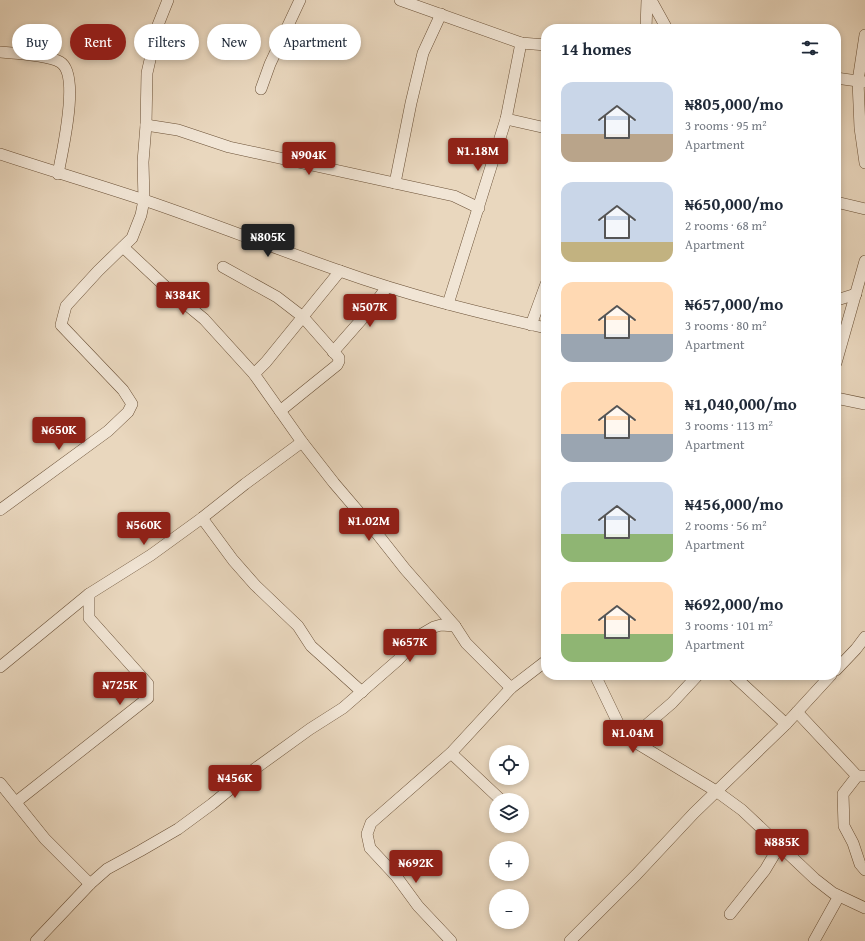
<!DOCTYPE html>
<html lang="en">
<head>
<meta charset="utf-8">
<style>
  :root { --surface:#fff; --page:#f6f6f7; --text:#1f2937; --muted:#747a83; --accent:#8f2418 }
  body { margin:0; font-family:"Gentium Book Plus",serif; background:var(--page); color:var(--text); height:100vh; display:flex; flex-direction:column; font-size:15px; white-space:nowrap }
  * { box-sizing:border-box; margin:0 }
  p { font-size:13px; color:var(--muted) }
  .icon { flex:none; width:22px; height:22px; fill:none; stroke:currentColor; stroke-width:2; stroke-linecap:round; stroke-linejoin:round }
  .map { position:relative; flex:1; overflow:hidden }
  .side { position:absolute; left:541px; top:24px; width:300px; height:656px; display:flex; flex-direction:column; background:var(--surface); border-radius:16px; box-shadow:0 2px 6px #0003 }
  .side>* { flex:none }
  .top-card { position:absolute; left:12px; top:24px; width:380px; height:36px; display:flex; gap:8px }
  .buttons { position:absolute; left:489px; top:745px; display:grid; gap:8px }
  .buttons a { display:grid; place-items:center; width:40px; height:40px; border-radius:50%; background:var(--surface); box-shadow:0 2px 6px #0003; font-size:20px }
  .price { position:absolute; translate:-50% -34px; padding:0 9px; border-radius:4px; background:var(--accent); color:#fff; font-size:13px; line-height:26px; filter:drop-shadow(0 1px 2px #0008) }
  .price::after { content:''; position:absolute; left:50%; top:24px; width:12px; height:9px; margin-left:-6px; background:inherit; clip-path:polygon(0 0,100% 0,50% 100%) }
  .price.current { background:#222; color:#fff }
  ul { padding:0; list-style:none }
  li { display:flex; align-items:center; gap:12px; height:100px; padding:0 20px }
  li span { display:grid; place-items:center; flex:none; width:112px; height:80px; border-radius:12px; color:#555 }
  li>.icon { margin-inline-start:auto }
  span .icon { width:48px; height:48px; fill:#fffc; stroke-width:1 }
  li b { font-size:17px }
  h2 { display:flex; justify-content:space-between; align-items:center; height:48px; padding:0 20px; font-size:17px }
  .chip { padding:0 14px; border-radius:18px; background:var(--surface); box-shadow:0 2px 6px #0003; font-size:14px; line-height:36px }
  .chip.current { background:var(--accent); color:#fff }
  .map>svg:first-child { display:block }
  .lines { fill:none; stroke-linecap:round; stroke-linejoin:round }
  .minor-casing { stroke:#6a5036; stroke-width:12 }
  .minor { stroke:#f1e5d5; stroke-width:11 }
</style>
</head>
<body>
<div class="map">
<svg width="865" height="941" viewBox="0 0 865 941">
  <rect width="100%" height="100%" fill="#e9d7be"/>
  <filter id="stains"><feTurbulence type="fractalNoise" baseFrequency=".005" numOctaves="4"/><feColorMatrix values="0 0 0 0 .2 0 0 0 0 .09 0 0 0 0 .02 0 0 0 .5 -.17"/></filter>
  <radialGradient id="worn" r=".72"><stop offset=".6" stop-color="#630" stop-opacity="0"/><stop offset="1" stop-color="#630" stop-opacity=".3"/></radialGradient>
  <g class="lines">
    <g class="minor-casing">
      <g id="minor">
        <path d="M400,0L521,43L546,45"/>
        <path d="M651,0L667,29"/>
        <path d="M646,29L647,0"/>
        <path d="M865,35L858,81L860,128L865,163"/>
        <path d="M0,52C14,53 50,56 60,62C81,74 62,152 58,174"/>
        <path d="M836,78L865,82"/>
        <path d="M261,89L270,64L300,0"/>
        <path d="M506,119L546,128"/>
        <path d="M146,125L178,130L229,147L454,196L479,208"/>
        <path d="M0,154C48,170 96,184 144,200C209,222 274,248 340,271C407,295 476,312 546,328"/>
        <path d="M395,183L411,103L423,53L441,14"/>
        <path d="M836,202L865,209"/>
        <path d="M123,247L170,291L204,319L254,374L302,442L334,483L375,531L405,569L455,626L466,643L511,688"/>
        <path d="M223,267L277,297L303,317L339,358V361L337,365L280,411"/>
        <path d="M837,300L856,294"/>
        <path d="M448,304L506,119L521,43"/>
        <path d="M531,325L546,284"/>
        <path d="M333,352L369,311L387,287"/>
        <path d="M836,363L865,261"/>
        <path d="M254,374L266,362L340,271"/>
        <path d="M836,398L865,404"/>
        <path d="M0,510L108,431L128,412L132,404L123,390L61,325L66,306L98,271L132,238L141,215L144,200L143,162L146,125L147,73L158,25L168,0"/>
        <path d="M202,518L233,560L255,585L298,626L311,646L362,692"/>
        <path d="M0,667L89,594L151,555L202,518L245,484L302,442"/>
        <path d="M836,670L856,649L865,637"/>
        <path d="M595,675L619,725L630,739L716,791L742,810L815,879L833,893L865,908"/>
        <path d="M733,675L786,724"/>
        <path d="M797,712L857,776"/>
        <path d="M630,739L672,703L698,675"/>
        <path d="M451,753L501,800"/>
        <path d="M865,776H857L843,794L844,826L853,843L860,864L865,870"/>
        <path d="M0,783L45,839L90,884"/>
        <path d="M16,802L148,698V684L89,618V594"/>
        <path d="M730,914L765,870L780,845"/>
        <path d="M36,941L90,884L107,869L140,851L178,829L212,804L256,768L310,729L343,708L398,660L422,634L434,627L441,625L455,626"/>
        <path d="M451,941L418,906L396,876L370,848L367,834L371,823L451,753L511,688L546,661"/>
        <path d="M570,941L636,875L694,813L786,724L831,675"/>
        <path d="M814,941L839,896"/>
      </g>
    </g>
    <use href="#minor" class="minor"/>
  </g>
  <rect width="100%" height="100%" filter="url(#stains)"/>
  <rect width="100%" height="100%" fill="url(#worn)"/>
</svg>
<div class="buttons">
<a><svg class="icon" aria-label="locate" viewBox="0 0 24 24"><circle cx="12" cy="12" r="6"/><path d="M12 2v4M12 18v4M2 12h4M18 12h4"/></svg></a>
<a><svg class="icon" aria-label="layers" viewBox="0 0 24 24"><path d="M12 4l9 5-9 5-9-5zM3 14l9 5 9-5"/></svg></a>
<a>+</a>
<a>−</a>
</div>
<b class="price" style="left:478px;top:172px">₦1.18M</b>
<b class="price" style="left:309px;top:176px">₦904K</b>
<b class="price current" style="left:268px;top:258px">₦805K</b>
<b class="price" style="left:183px;top:316px">₦384K</b>
<b class="price" style="left:370px;top:328px">₦507K</b>
<b class="price" style="left:59px;top:451px">₦650K</b>
<b class="price" style="left:369px;top:542px">₦1.02M</b>
<b class="price" style="left:144px;top:546px">₦560K</b>
<b class="price" style="left:410px;top:663px">₦657K</b>
<b class="price" style="left:120px;top:706px">₦725K</b>
<b class="price" style="left:633px;top:754px">₦1.04M</b>
<b class="price" style="left:235px;top:799px">₦456K</b>
<b class="price" style="left:782px;top:863px">₦885K</b>
<b class="price" style="left:416px;top:884px">₦692K</b>
<div class="top-card">
<a class="chip">Buy</a>
<a class="chip current">Rent</a>
<a class="chip">Filters</a>
<a class="chip">New</a>
<a class="chip">Apartment</a>
</div>
<section class="side">
<h2>14 homes<svg class="icon" aria-label="filters" viewBox="0 0 24 24"><path d="M4 7h16M4 17h16"/><circle cx="9" cy="7" r="2"/><circle cx="15" cy="17" r="2"/></svg></h2>
<ul>
<li><span style="background:linear-gradient(#c9d6e8 65%,#b9a48a 0)"><svg class="icon" aria-label="home" viewBox="0 0 24 24"><path d="M3 11l9-7 9 7M6 9v11h12V9"/></svg></span><div><b>₦805,000/mo</b><p>3 rooms · 95 m²</p><p>Apartment</p></div></li>
<li><span style="background:linear-gradient(#c9d6e8 75%,#c2b280 0)"><svg class="icon" aria-label="home" viewBox="0 0 24 24"><path d="M3 11l9-7 9 7M6 9v11h12V9"/></svg></span><div><b>₦650,000/mo</b><p>2 rooms · 68 m²</p><p>Apartment</p></div></li>
<li><span style="background:linear-gradient(#ffd9b3 65%,#9aa5b1 0)"><svg class="icon" aria-label="home" viewBox="0 0 24 24"><path d="M3 11l9-7 9 7M6 9v11h12V9"/></svg></span><div><b>₦657,000/mo</b><p>3 rooms · 80 m²</p><p>Apartment</p></div></li>
<li><span style="background:linear-gradient(#ffd9b3 65%,#9aa5b1 0)"><svg class="icon" aria-label="home" viewBox="0 0 24 24"><path d="M3 11l9-7 9 7M6 9v11h12V9"/></svg></span><div><b>₦1,040,000/mo</b><p>3 rooms · 113 m²</p><p>Apartment</p></div></li>
<li><span style="background:linear-gradient(#c9d6e8 65%,#8fb573 0)"><svg class="icon" aria-label="home" viewBox="0 0 24 24"><path d="M3 11l9-7 9 7M6 9v11h12V9"/></svg></span><div><b>₦456,000/mo</b><p>2 rooms · 56 m²</p><p>Apartment</p></div></li>
<li><span style="background:linear-gradient(#ffd9b3 65%,#8fb573 0)"><svg class="icon" aria-label="home" viewBox="0 0 24 24"><path d="M3 11l9-7 9 7M6 9v11h12V9"/></svg></span><div><b>₦692,000/mo</b><p>3 rooms · 101 m²</p><p>Apartment</p></div></li>
</ul>
</section>
</div>
</body>
</html>
